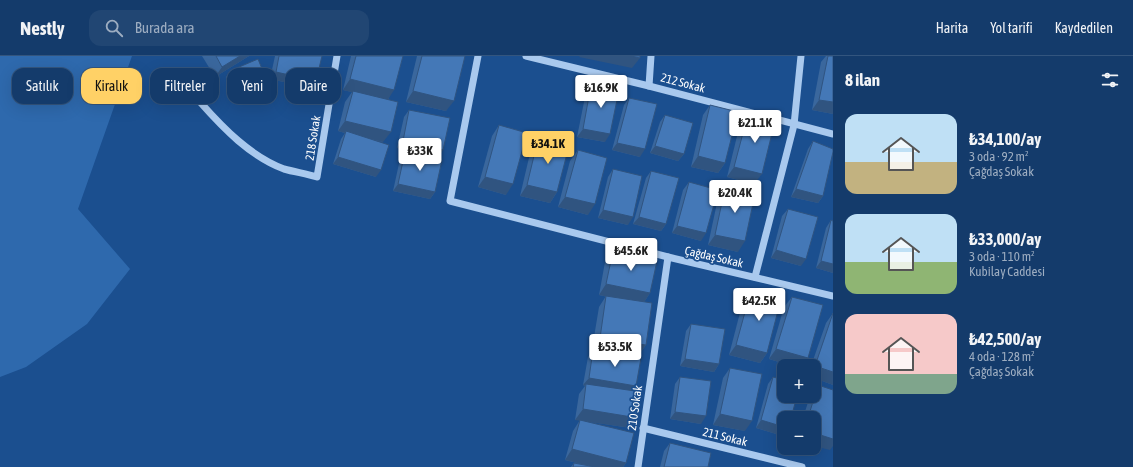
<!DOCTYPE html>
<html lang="tr">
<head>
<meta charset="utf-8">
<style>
  :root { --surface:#143b6b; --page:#214673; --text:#f1f3f6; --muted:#9dadc1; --line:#33557e; --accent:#ffd166 }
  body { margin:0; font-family:"Asap Condensed",sans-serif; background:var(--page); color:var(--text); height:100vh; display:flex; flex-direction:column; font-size:15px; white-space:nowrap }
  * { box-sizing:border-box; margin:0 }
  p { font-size:13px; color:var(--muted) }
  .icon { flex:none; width:22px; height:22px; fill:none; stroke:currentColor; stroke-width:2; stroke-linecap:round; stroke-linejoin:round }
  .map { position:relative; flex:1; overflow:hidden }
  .panel { display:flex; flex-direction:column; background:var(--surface); width:300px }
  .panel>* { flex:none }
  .top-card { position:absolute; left:12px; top:12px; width:380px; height:36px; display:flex; gap:8px }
  .fabs { position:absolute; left:777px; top:303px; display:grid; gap:8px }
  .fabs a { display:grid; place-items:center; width:44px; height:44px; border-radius:8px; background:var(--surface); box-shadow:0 4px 16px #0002,0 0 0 1px var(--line); font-size:20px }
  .price { position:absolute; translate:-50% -34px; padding:0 9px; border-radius:4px; background:#fff; color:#222; font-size:13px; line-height:26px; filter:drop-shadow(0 1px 2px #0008) }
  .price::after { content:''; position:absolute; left:50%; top:24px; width:12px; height:9px; margin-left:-6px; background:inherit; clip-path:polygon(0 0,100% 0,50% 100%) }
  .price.current { background:var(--accent); color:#111 }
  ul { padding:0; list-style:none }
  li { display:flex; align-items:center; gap:12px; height:100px; padding:0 12px }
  li span { display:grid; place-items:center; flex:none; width:112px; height:80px; border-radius:12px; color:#555 }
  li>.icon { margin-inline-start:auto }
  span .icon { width:48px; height:48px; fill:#fffc; stroke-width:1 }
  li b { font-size:17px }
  h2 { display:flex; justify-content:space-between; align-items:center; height:48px; padding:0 12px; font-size:17px }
  .chip { padding:0 14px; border-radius:12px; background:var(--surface); box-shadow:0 4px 16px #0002,0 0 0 1px var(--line); font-size:14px; line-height:36px }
  .chip.current { background:var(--accent); color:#111 }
  header { display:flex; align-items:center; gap:24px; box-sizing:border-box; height:56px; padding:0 20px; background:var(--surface); border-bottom:1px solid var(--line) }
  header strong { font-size:19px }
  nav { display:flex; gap:22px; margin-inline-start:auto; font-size:14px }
  .search { width:280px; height:36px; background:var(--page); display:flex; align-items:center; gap:10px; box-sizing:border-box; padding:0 14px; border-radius:12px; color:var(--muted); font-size:15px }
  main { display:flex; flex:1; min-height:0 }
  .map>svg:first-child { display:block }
  .green { fill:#2e69ad }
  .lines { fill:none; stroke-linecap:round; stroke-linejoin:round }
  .minor { stroke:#a9c9ee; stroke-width:7 }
  .wall { fill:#3a679d }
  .shaded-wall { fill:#305480 }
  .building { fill:#4478b7; stroke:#305480 }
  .labels { text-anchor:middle; stroke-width:3.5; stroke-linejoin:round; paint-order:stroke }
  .street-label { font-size:12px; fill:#fff; stroke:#1b4f8f }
</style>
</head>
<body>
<header>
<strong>Nestly</strong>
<div class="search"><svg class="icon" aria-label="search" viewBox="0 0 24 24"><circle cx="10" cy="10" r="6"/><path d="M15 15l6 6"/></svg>Burada ara</div>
<nav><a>Harita</a><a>Yol tarifi</a><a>Kaydedilen</a></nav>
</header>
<main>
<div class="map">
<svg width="833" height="411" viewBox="0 0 833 411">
  <rect width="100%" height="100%" fill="#1b4f8f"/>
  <path class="green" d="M0,0H132L78,153L130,213L87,268L26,311L0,321Z"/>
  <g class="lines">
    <g class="minor">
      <path d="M478,0L450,145L668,201L833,240"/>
      <path d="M526,0L649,30L833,78"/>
      <path d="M649,30L651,0"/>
      <path d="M200,46C224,73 250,100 284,113C295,116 307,118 317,121L337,0"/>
      <path d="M755,221L794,69L801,0"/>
      <path d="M643,372L802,411"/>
      <path d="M638,411L668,201"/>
    </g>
  </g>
  <g class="wall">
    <path d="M202,0H249L215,21Z"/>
    <path d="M275,0H322L311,32L270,23Z"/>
    <path d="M351,0H403L388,44L383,86L373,84L376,121L333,108L341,83L345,77L338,75L345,46L352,36L343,34Z"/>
    <path d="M417,0H465L446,55L406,46Z"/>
    <path d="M826,0H833V58L812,54L821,6Z"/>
    <path d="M232,14L267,25L262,33L236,44L226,21Z"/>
    <path d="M591,29L605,86L577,81L586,36Z"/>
    <path d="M629,42L640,101L612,94L624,49Z"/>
    <path d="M710,49L725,107L718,117L691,111L703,59Z"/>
    <path d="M409,54L443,94L438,101L397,92L404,61Z"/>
    <path d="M748,58L754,128L727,121L740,68Z"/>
    <path d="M665,59L684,98L678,105L650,97L660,66Z"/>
    <path d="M499,69L506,139L478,131L492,80Z"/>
    <path d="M538,83L557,136L550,147L520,140L531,93Z"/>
    <path d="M813,85L823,140L818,147L791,141L808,93Z"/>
    <path d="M578,94L588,159L558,151L570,105Z"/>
    <path d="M405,96L435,136L430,143L393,135L400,103Z"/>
    <path d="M613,113L628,169L598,162L608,121Z"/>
    <path d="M651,115L666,168L661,175L633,168L646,122Z"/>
    <path d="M689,126L701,185L672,177L683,134Z"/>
    <path d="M725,132L738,196L708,189L718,142Z"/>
    <path d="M788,153L801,210L771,202L782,160Z"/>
    <path d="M831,164L833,165V217L816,212L826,172Z"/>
    <path d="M613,195L650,237L644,246L646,289L638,300L592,293L599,251L606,240L608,241L599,239L605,206Z"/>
    <path d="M751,234L767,297L760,307L729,299L743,245Z"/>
    <path d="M792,241L802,310H792L769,303L784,251Z"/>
    <path d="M833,257V329L814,322V310H811L826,267Z"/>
    <path d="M691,268L719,308L714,316L680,310L686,275Z"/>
    <path d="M593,294L636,330L633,335L638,362L631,372L584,365L626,407L623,411H571L574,407L589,410L565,404L573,375L580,364H575L579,338L585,330L583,329L588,301Z"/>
    <path d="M730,312L745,375L713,369L723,322Z"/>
    <path d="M680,321L701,368L670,363L675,328Z"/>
    <path d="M773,321L784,362V378L783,380L756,372L768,328Z"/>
    <path d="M818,329L830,394L814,362H803L810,340H814V334Z"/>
    <path d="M670,387L708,411H660L664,395Z"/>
  </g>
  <g class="shaded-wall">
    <path d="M240,0H249L215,21L222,11Z"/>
    <path d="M580,0H631L640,2L632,12L579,1Z"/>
    <path d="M276,16L316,25L311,32L270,23Z"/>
    <path d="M350,23L394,34L387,45L343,34Z"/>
    <path d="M267,25L262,33L236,44L241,36Z"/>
    <path d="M413,35L454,45L446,55L406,46Z"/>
    <path d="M819,44L833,46V58L812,54Z"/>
    <path d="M345,65L391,76L383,86L346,77V75L345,77L338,75Z"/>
    <path d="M583,73L610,78L605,86L577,81Z"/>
    <path d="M403,85L443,94L438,101L397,92Z"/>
    <path d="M617,87L645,93L640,101L612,94Z"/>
    <path d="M655,90L684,98L678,105L650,97Z"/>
    <path d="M698,100L725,107L718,117L691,111Z"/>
    <path d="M338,101L381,114L376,121L333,108Z"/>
    <path d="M734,111L762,118L754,128L727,121Z"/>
    <path d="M485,121L513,128L506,139L478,131Z"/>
    <path d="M398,128L435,136L430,143L393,135Z"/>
    <path d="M527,129L557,136L550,147L520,140Z"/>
    <path d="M796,133L823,140L818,147L791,141Z"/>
    <path d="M565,141L595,148L588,159L558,151Z"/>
    <path d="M603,154L633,161L628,169L598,162Z"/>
    <path d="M639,161L666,168L661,175L633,168Z"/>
    <path d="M677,170L706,177L701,185L672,177Z"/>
    <path d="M715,179L745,185L738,196L708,189Z"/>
    <path d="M776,194L806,203L801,210L771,202Z"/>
    <path d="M821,205L833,208V217L816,212Z"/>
    <path d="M606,228L650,237L643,248L599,239Z"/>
    <path d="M600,282L646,289L638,300L592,293Z"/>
    <path d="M736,289L767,297L760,307L729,299Z"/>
    <path d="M776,293L808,302L802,310H792L769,303Z"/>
    <path d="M685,303L719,308L714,316L680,310Z"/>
    <path d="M815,310L833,316V329L814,322V311Z"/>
    <path d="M589,322L636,330L631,337L586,328L585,330L583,329Z"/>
    <path d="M583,353L638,362L631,372L575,364Z"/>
    <path d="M675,356L706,360L701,368L670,363Z"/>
    <path d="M720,358L752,365L745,375L713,369Z"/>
    <path d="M761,364L784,371V378L783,380L756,372Z"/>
    <path d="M814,377L833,383V390L830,394L814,390Z"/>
    <path d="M572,393L626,407L623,411H594L565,404Z"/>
  </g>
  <g class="building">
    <path d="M216,0H240L222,11Z"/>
    <path d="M279,0H322L316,25L276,16Z"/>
    <path d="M356,0H403L394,34L350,23Z"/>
    <path d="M422,0H465L454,45L413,35Z"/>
    <path d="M631,0H640V2Z"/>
    <path d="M828,0H833V46L819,44Z"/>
    <path d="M258,3L267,25L241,36L232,14Z"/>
    <path d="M591,29L619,34L610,78L583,73Z"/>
    <path d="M353,35L398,46L391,76L345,65Z"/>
    <path d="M629,42L657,48L645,93L617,87Z"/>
    <path d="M710,49L738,56L725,107L698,100Z"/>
    <path d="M409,54L450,62L443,94L403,85Z"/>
    <path d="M748,58L775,65L762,118L734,111Z"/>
    <path d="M665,59L693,67L684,98L655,90Z"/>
    <path d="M499,69L527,77L513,128L485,121Z"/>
    <path d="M346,75L389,89L381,114L338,101Z"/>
    <path d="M538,83L569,90L557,136L527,129Z"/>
    <path d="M813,85L833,93V96L823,140L796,133Z"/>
    <path d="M578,94L607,102L595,148L565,141Z"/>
    <path d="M405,96L442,104L435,136L398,128Z"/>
    <path d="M613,113L642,120L633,161L603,154Z"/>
    <path d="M651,115L679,122L666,168L639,161Z"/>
    <path d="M689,126L718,134L706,177L677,170Z"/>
    <path d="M725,132L755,138L745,185L715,179Z"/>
    <path d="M788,153L818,161L806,203L776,194Z"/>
    <path d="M831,164L833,165V208L821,205Z"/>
    <path d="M613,195L657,205L650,237L606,228Z"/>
    <path d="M751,234L781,243L767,297L736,289Z"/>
    <path d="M606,240L652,247L646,289L600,282Z"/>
    <path d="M792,241L823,249L808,302L776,293Z"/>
    <path d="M833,257V316L815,310Z"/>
    <path d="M691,268L725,273L719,308L685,303Z"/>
    <path d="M593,294L641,302L636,330L589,322Z"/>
    <path d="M730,312L762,318L752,365L720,358Z"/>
    <path d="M680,321L711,325L706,360L675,356Z"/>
    <path d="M773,321L784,324V340H797L791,362H784V371L761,364Z"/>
    <path d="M586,328L642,336L638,362L583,353Z"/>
    <path d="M818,329L833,334V383L814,377V362H808Z"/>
    <path d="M580,364L634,377L626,407L572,393Z"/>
    <path d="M670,387L711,397L708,411H664Z"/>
    <path d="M574,407L595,411H573Z"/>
  </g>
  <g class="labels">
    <g class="street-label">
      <text transform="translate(683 27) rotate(15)" y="4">212 Sokak</text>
      <text transform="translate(313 82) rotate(-81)" y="4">218 Sokak</text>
      <text transform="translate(714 201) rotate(13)" y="4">Çağdaş Sokak</text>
      <text transform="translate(635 352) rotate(-82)" y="4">210 Sokak</text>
      <text transform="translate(725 381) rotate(14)" y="4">211 Sokak</text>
    </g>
  </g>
</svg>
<div class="fabs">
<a>+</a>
<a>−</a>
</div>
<b class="price" style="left:601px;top:53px">₺16.9K</b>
<b class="price" style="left:755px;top:88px">₺21.1K</b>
<b class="price current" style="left:548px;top:109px">₺34.1K</b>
<b class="price" style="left:420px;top:116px">₺33K</b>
<b class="price" style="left:735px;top:158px">₺20.4K</b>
<b class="price" style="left:631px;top:216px">₺45.6K</b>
<b class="price" style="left:759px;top:266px">₺42.5K</b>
<b class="price" style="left:615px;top:312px">₺53.5K</b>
<div class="top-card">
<a class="chip">Satılık</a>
<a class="chip current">Kiralık</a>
<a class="chip">Filtreler</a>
<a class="chip">Yeni</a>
<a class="chip">Daire</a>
</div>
</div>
<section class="panel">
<h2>8 ilan<svg class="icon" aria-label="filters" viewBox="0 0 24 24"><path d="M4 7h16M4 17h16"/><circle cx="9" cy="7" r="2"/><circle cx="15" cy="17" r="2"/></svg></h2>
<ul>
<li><span style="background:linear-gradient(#bfe0f5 60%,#c2b280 0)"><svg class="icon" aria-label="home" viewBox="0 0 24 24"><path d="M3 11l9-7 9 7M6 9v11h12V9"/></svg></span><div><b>₺34,100/ay</b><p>3 oda · 92 m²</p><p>Çağdaş Sokak</p></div></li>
<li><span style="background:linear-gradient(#bfe0f5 60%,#8fb573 0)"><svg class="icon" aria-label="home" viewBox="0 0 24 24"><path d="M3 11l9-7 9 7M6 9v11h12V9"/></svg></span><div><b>₺33,000/ay</b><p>3 oda · 110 m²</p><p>Kubilay Caddesi</p></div></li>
<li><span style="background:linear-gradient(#f6c9c9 75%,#7fa58c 0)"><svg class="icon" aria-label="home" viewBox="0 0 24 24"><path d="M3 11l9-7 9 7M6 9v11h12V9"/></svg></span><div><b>₺42,500/ay</b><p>4 oda · 128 m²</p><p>Çağdaş Sokak</p></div></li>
</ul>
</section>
</main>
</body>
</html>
